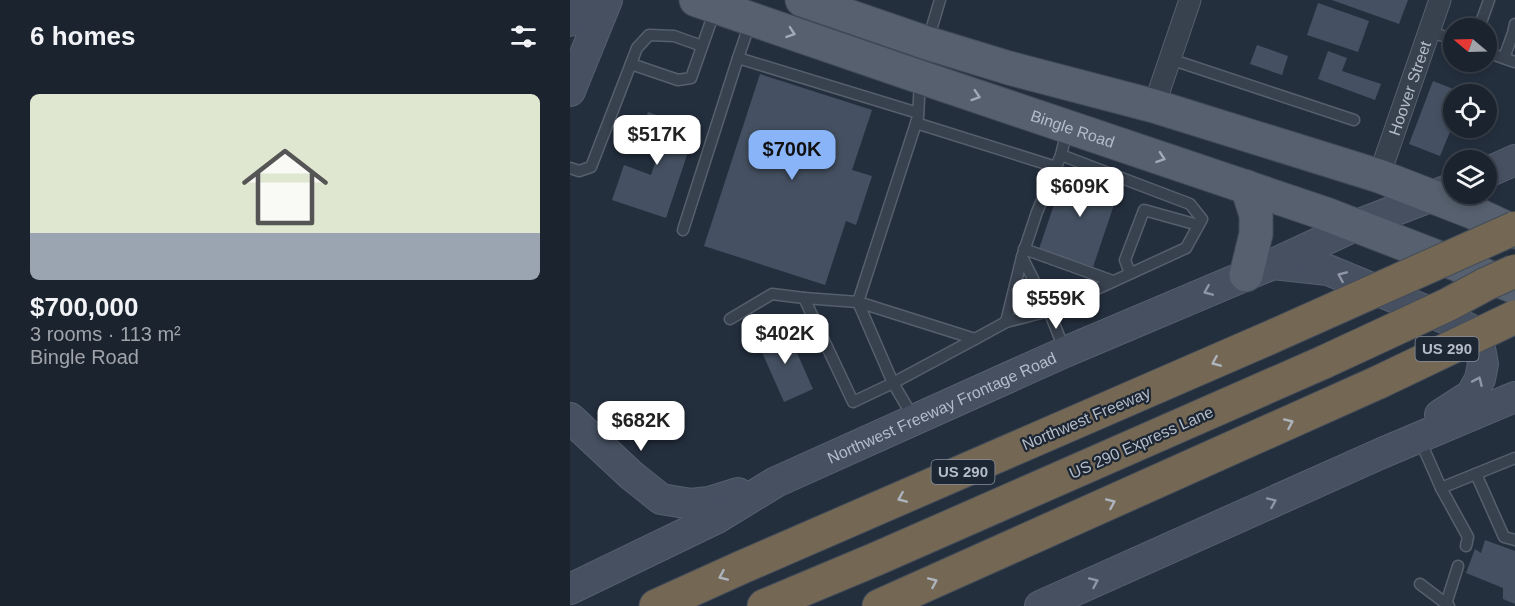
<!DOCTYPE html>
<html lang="en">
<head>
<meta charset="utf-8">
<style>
  :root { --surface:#1b232e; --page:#242b36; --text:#f1f3f6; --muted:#a0a4aa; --line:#39404a; --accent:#8ab4f8 }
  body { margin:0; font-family:Helvetica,sans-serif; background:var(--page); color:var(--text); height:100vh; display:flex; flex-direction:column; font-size:22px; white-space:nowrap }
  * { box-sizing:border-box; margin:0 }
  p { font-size:20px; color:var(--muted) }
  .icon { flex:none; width:33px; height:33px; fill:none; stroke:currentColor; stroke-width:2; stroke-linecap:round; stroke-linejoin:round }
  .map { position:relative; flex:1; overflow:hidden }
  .details { display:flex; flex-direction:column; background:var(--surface); width:570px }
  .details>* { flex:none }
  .needle { width:39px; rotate:289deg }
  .buttons { position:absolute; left:873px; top:18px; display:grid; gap:12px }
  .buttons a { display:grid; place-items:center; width:54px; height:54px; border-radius:50%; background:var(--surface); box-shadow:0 3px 9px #0003,0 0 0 2px var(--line); font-size:30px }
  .price { position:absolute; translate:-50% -51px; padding:0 14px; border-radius:12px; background:#fff; color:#222; font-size:20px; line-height:39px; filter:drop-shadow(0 2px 3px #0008) }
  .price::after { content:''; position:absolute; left:50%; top:36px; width:18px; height:14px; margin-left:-9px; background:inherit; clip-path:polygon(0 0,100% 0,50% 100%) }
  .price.on { background:var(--accent); color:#111 }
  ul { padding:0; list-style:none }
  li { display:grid; align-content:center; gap:12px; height:318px; padding:0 30px }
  li span { display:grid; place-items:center; height:186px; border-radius:9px; color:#555 }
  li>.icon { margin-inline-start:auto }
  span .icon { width:108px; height:108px; fill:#fffc; stroke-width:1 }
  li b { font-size:26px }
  h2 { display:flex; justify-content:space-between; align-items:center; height:72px; padding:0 30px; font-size:26px }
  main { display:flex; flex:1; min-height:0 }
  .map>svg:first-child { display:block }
  .building { fill:#455162 }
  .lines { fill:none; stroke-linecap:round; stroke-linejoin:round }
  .lane-casing { stroke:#565f6c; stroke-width:13 }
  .street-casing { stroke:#565f6c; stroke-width:23 }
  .secondary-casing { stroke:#565f6c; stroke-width:32 }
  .primary-casing { stroke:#414a57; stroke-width:35 }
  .highway-casing { stroke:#434c59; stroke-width:35 }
  .lane { stroke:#38414e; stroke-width:10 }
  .street { stroke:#38414e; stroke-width:21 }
  .secondary { stroke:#465061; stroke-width:30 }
  .primary { stroke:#56606e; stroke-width:33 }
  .highway { stroke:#746855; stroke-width:33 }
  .highway-bridge-casing { stroke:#434c59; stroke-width:35; stroke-linecap:butt }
  .highway-bridge { stroke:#746855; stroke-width:33 }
  .oneway { stroke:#a1aab7 }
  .oneway2 { stroke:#8e96a5 }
  .oneway3 { stroke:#aeb4bd }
  .labels { text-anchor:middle; stroke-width:4.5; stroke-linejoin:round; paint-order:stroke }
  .shield { fill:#1d2633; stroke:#878f9c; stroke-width:1.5 }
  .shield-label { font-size:15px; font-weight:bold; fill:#b4bcc9 }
  .street-label { font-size:16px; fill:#b4bcc9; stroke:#1d2633 }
</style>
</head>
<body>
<main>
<section class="details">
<h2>6 homes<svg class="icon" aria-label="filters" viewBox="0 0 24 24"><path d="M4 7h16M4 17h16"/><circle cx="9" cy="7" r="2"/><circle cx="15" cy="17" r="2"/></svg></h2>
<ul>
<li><span style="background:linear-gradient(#dfe7d0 75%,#9aa5b1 0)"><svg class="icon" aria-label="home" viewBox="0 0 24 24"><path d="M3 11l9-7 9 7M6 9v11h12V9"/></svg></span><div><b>$700,000</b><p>3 rooms · 113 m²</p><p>Bingle Road</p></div></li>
</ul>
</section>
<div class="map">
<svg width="945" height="606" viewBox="0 0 945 606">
  <rect width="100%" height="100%" fill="#242f3e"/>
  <g class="building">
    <path d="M762,0H838L829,24Z"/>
    <path d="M748,3L799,21L788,52L737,35Z"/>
    <path d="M687,45L718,56L712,75L680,64Z"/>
    <path d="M758,51L777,58L772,71L811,84L805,100L748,79Z"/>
    <path d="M190,74L302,110L282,170L302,176L286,225L276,221L255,285L134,246Z"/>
    <path d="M863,81L896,94H884V122L870,156L839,144Z"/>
    <path d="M78,112L126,128L96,218L42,200L54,165L81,175L88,154L66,147Z"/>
    <path d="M496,169L550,187L523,267L469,249Z"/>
    <path d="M216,328L243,389L214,402L187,341Z"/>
    <path d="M915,540L945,551V604L933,599V588L896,573L905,549L911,553Z"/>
  </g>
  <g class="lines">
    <g class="lane-casing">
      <g id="lane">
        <path d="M180,23L168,58L348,113"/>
        <path d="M909,28L919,0"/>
        <path d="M859,31L884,40"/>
        <path d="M358,40L370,0"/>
        <path d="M916,52L945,62"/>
        <path d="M934,58L943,33L945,24"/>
        <path d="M600,59L784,120"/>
        <path d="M61,64L108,80L121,78L145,10"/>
        <path d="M350,81L348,117L288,302L405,339L436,322L479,311L616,248L632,219L620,204L491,155"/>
        <path d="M346,123L486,167"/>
        <path d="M0,168L9,171L21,167L67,48L79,35L104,36L132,46"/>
        <path d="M113,230L168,58"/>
        <path d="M454,249L543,281"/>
        <path d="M560,273L555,260L574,210L628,225"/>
        <path d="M234,298L288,302L323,383L405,339"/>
        <path d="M160,319L202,294L234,298L283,402L323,383L343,417"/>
        <path d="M436,322L452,257"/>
        <path d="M495,351L479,311L452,257L467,212L491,155L497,130"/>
        <path d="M850,440L871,488L898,537L896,546"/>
        <path d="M906,474L934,537L945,540"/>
        <path d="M871,488L945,458"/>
        <path d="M850,584L879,606"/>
        <path d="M876,604L888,566"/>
      </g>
    </g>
    <g class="street-casing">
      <g id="street">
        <path d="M584,106L620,0"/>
        <path id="s1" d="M809,176L870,0"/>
      </g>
    </g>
    <g class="secondary-casing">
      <g id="secondary">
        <path d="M0,21L8,0"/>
        <path d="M0,91L37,0"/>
        <path d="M916,173L945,160"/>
        <path d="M703,264L758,270L898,328L908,338L913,364L910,379L901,395L870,415"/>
        <path d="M0,418L61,475L91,499L121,504L139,502L168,493"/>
        <path id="s2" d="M0,589L147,518L206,482L495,352L703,264L787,225L878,190"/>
        <path d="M470,606L812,453L945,397"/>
      </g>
    </g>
    <g class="primary-casing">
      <g id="primary">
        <path id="s3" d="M126,0L350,77L756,214L945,287"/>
        <path d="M232,0L357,43L439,68L584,106L809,176L902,212L945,232"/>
        <path d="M676,275L686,234V215L677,187"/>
      </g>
    </g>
    <g class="highway-casing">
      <g id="highway">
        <path d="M86,606L170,568L699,338"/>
        <path d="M194,606L306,559L754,362"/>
        <path d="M309,606L809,382"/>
      </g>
    </g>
    <use href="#lane" class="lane"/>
    <use href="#street" class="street"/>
    <use href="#secondary" class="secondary"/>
    <use href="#primary" class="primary"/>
    <use href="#highway" class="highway"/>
    <g class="highway-bridge-casing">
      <g id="highway-bridge">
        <path d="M699,338L945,228"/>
        <path d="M754,362L879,304L916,284L945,271"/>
        <path d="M809,382L945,317"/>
      </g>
    </g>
    <use href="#highway-bridge" class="highway-bridge"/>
  </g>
  <defs><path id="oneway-chevron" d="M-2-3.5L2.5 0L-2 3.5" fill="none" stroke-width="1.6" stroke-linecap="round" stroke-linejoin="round" transform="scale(1.5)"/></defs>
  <g class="oneway">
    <use href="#oneway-chevron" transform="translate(221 33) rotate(19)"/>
    <use href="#oneway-chevron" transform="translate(406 96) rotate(18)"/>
    <use href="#oneway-chevron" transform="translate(591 158) rotate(19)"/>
  </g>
  <g class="oneway2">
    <use href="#oneway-chevron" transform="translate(772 276) rotate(-157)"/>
    <use href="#oneway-chevron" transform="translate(638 291) rotate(157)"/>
    <use href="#oneway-chevron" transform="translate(908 381) rotate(-66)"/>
    <use href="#oneway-chevron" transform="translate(702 502) rotate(-24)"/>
    <use href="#oneway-chevron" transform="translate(524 582) rotate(-24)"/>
  </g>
  <g class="oneway3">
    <use href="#oneway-chevron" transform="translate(646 362) rotate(157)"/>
    <use href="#oneway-chevron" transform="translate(719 423) rotate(-24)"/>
    <use href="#oneway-chevron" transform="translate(332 498) rotate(157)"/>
    <use href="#oneway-chevron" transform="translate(541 503) rotate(-24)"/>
    <use href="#oneway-chevron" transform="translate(153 576) rotate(156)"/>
    <use href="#oneway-chevron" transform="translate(363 582) rotate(-24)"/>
  </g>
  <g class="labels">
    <g class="shield">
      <rect x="845.5" y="337" width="63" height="24" rx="4.5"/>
      <rect x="361.5" y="460" width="63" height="24" rx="4.5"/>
    </g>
    <g class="shield-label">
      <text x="877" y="354">US 290</text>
      <text x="393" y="477">US 290</text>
    </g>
    <g class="street-label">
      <text dy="6" stroke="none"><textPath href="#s1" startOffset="93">Hoover Street</textPath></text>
      <text dy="6" stroke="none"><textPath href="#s3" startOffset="398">Bingle Road</textPath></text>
      <text dy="6" stroke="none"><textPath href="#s2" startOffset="414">Northwest Freeway Frontage Road</textPath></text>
      <text transform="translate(516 418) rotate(-23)" y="6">Northwest Freeway</text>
      <text transform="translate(571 442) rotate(-24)" y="6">US 290 Express Lane</text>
    </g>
  </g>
</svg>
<div class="buttons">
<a><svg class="needle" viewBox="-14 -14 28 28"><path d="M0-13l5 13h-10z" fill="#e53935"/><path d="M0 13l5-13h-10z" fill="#a0a4aa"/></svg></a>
<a><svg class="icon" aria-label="locate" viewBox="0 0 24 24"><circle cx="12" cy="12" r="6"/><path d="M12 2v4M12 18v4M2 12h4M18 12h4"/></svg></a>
<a><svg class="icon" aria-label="layers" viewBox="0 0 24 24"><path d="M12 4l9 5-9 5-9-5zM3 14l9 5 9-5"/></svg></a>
</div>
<b class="price" style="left:87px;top:166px">$517K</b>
<b class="price on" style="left:222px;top:181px">$700K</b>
<b class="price" style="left:510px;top:218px">$609K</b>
<b class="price" style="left:486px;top:330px">$559K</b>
<b class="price" style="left:215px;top:365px">$402K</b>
<b class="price" style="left:71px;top:452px">$682K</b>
</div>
</main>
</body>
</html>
